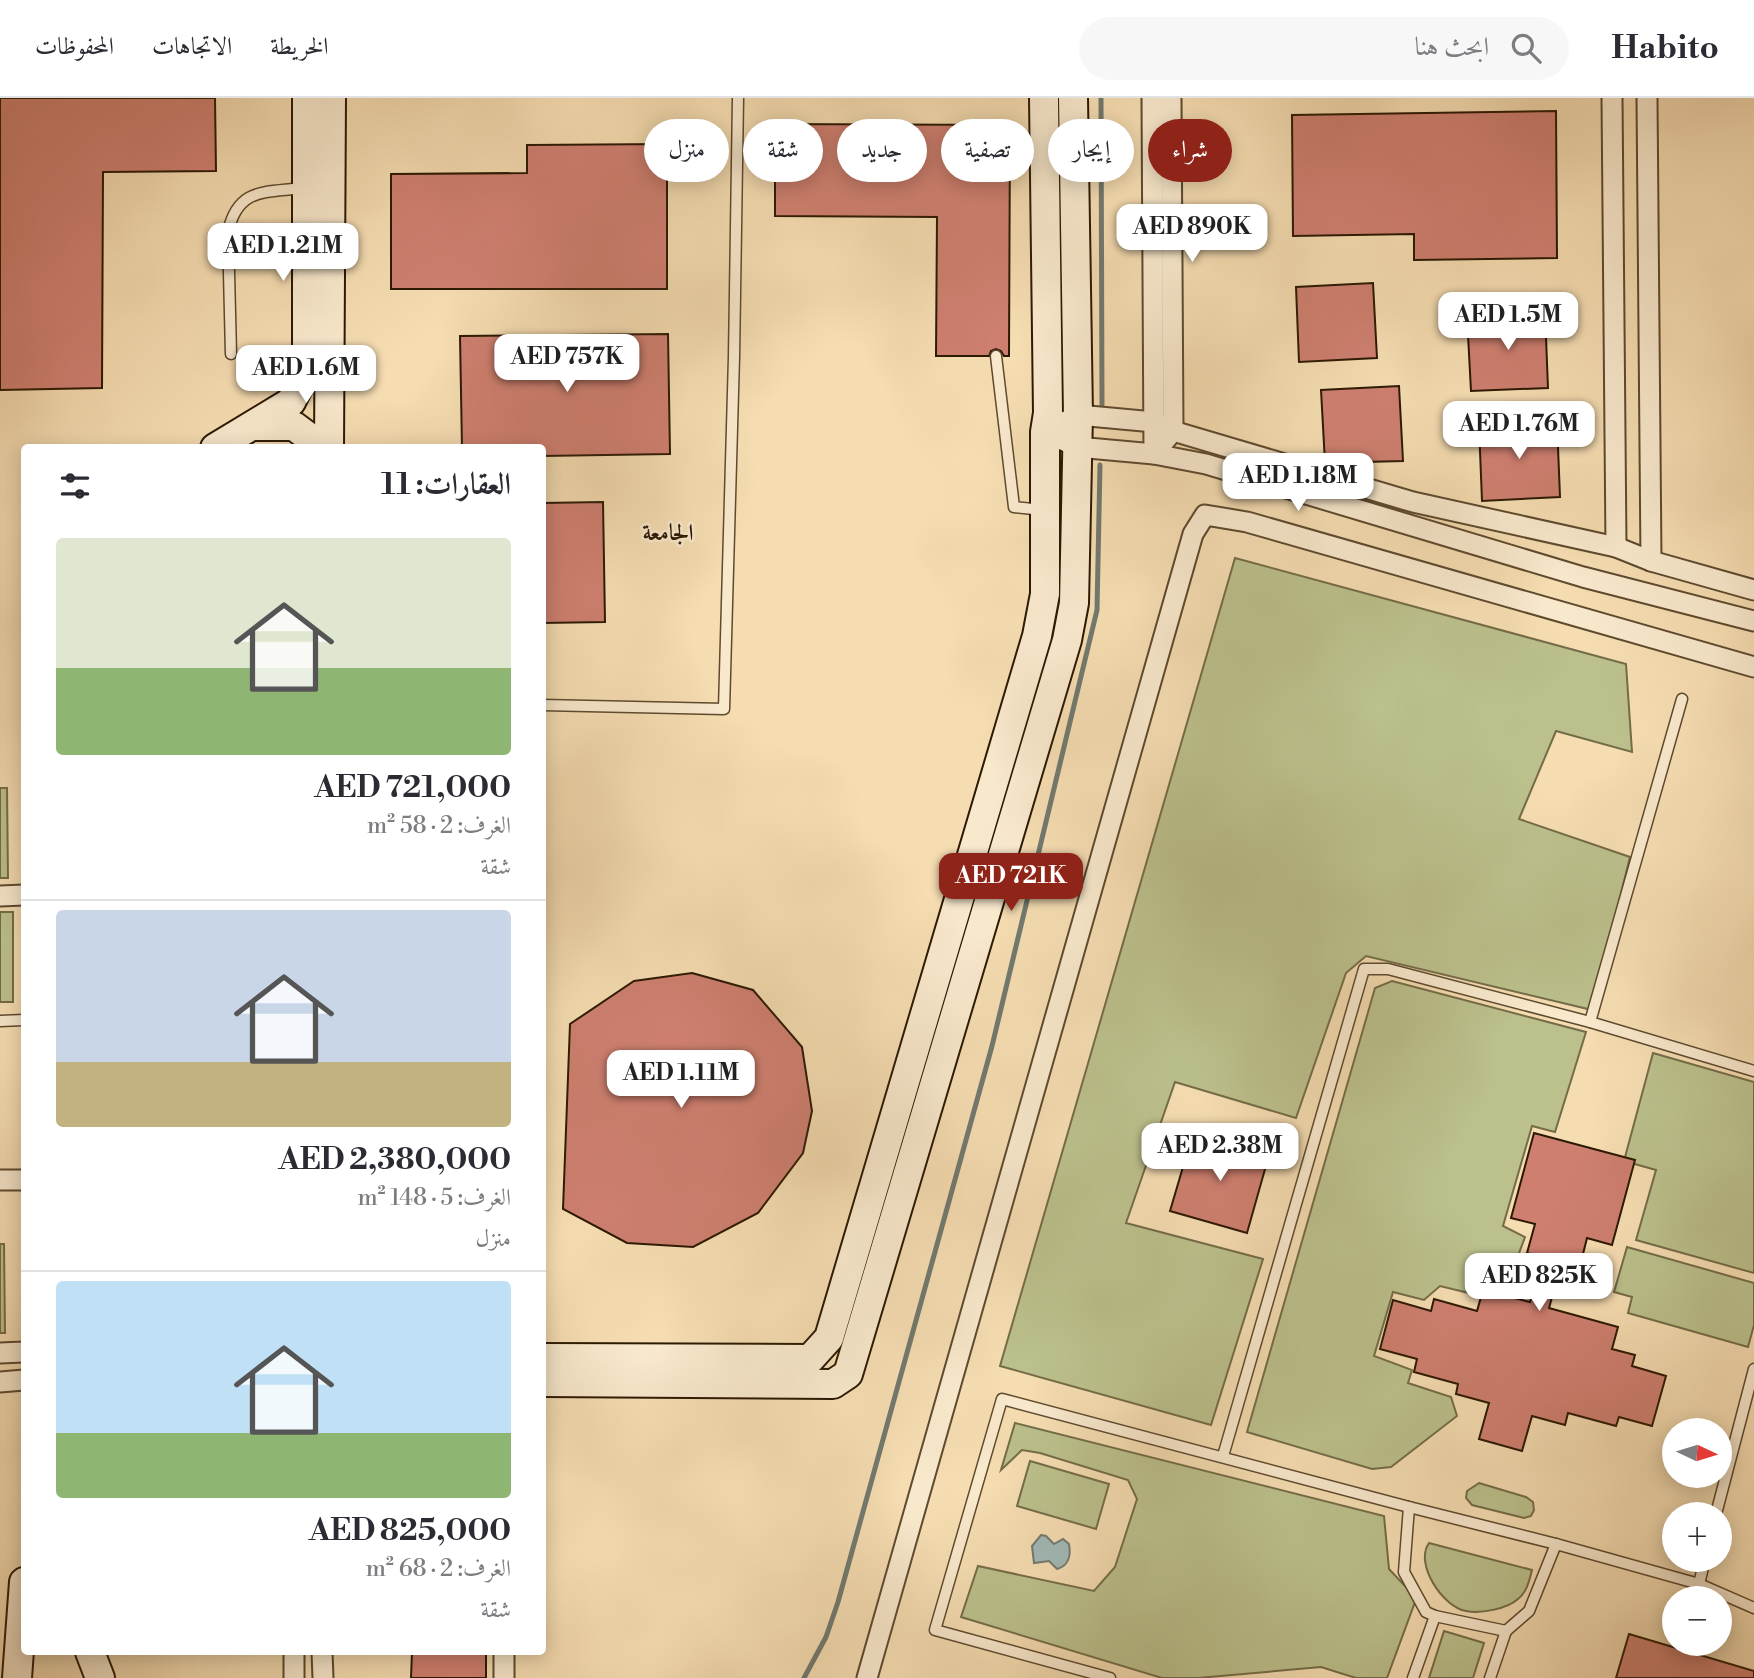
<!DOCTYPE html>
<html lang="ar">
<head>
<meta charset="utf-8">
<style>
  :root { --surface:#fff; --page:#f7f7f7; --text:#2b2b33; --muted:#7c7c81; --line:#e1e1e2; --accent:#8f2418 }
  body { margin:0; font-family:"Libre Bodoni",Amiri,serif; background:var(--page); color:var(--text); direction:rtl; height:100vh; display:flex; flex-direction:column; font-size:26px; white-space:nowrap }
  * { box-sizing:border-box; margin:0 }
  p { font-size:23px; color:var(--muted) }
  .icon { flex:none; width:38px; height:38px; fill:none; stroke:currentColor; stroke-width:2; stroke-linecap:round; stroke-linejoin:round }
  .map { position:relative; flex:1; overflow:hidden; direction:ltr }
  .sheet { position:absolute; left:21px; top:346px; width:525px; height:1211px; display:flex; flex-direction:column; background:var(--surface); border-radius:7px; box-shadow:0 4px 18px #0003; direction:rtl }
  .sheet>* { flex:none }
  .hud { position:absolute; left:567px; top:21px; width:665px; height:63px; direction:rtl; display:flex; gap:14px }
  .needle { width:46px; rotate:94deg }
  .tools { position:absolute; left:1662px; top:1320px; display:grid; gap:14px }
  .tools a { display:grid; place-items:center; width:70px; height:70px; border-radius:50%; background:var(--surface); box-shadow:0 4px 18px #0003; font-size:35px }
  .price { position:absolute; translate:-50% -60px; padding:0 16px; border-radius:14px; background:#fff; color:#222; font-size:23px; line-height:46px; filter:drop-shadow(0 2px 4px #0008) }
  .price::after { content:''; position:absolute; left:50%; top:42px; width:21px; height:16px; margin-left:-10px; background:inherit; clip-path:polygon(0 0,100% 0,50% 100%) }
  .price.selected { background:var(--accent); color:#fff }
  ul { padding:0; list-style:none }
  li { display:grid; align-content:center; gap:14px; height:371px; padding:0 35px }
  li+li { border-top:2px solid var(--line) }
  li span { display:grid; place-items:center; height:217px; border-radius:7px; color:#555 }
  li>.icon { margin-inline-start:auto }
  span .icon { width:126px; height:126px; fill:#fffc; stroke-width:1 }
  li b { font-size:30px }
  h2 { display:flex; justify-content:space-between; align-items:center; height:84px; padding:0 35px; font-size:30px }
  .pill { padding:0 24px; border-radius:32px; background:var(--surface); box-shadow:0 4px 18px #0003; font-size:24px; line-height:63px }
  .pill.selected { background:var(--accent); color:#fff }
  header { display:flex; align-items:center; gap:42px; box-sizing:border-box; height:98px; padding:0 35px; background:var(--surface); border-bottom:2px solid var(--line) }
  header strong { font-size:33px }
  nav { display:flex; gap:38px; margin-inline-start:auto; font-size:24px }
  .search { width:490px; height:63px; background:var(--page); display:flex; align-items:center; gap:18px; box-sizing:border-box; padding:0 24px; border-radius:38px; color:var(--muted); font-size:26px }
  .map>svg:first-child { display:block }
  .green { fill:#bbc08c; stroke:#746c48; stroke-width:2 }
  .water { fill:#a0b9b6; stroke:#72796e; stroke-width:2 }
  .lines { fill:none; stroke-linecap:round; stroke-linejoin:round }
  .stream { stroke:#72796e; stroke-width:5 }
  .building { fill:#ce7f70; stroke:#2c1903; stroke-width:2 }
  .service-casing { stroke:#5e4a2e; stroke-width:13 }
  .minor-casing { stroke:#5e4a2e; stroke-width:23 }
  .secondary-casing { stroke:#2c1903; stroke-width:32 }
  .service { stroke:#f8e8cc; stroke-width:10 }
  .minor { stroke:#f8e8cc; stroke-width:19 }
  .secondary { stroke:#f8e8cc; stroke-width:28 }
  .labels { text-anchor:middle; stroke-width:5; stroke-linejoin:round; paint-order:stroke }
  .neighbourhood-label { font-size:23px; font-weight:bold; fill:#2c1903; stroke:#f8e8cc }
</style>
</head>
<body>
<header>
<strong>Habito</strong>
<div class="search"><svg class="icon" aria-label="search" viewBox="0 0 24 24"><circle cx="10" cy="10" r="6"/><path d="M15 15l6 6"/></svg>ابحث هنا</div>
<nav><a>الخريطة</a><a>الاتجاهات</a><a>المحفوظات</a></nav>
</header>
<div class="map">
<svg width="1754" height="1580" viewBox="0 0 1754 1580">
  <rect width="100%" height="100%" fill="#f5dcb1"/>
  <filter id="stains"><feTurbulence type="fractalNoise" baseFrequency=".00286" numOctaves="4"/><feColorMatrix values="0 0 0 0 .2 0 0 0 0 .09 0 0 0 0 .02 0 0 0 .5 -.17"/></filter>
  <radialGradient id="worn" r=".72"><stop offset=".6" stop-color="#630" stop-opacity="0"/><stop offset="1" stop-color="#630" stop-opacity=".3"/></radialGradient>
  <g class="green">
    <path d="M1235,460L1626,566L1632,654L1556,633L1519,721L1630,759L1592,912L1366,858L1346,875L1296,1020L1175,984L1126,1125L1263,1161L1211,1327L1000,1268Z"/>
    <path d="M0,690H7L8,780H0Z"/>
    <rect x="0" y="814" width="13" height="90"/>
    <path d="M1392,883L1586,934L1555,1034L1532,1028L1503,1128L1525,1139L1515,1166L1528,1170L1523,1193L1482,1188L1477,1197L1440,1188L1424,1202L1393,1194L1374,1258L1412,1272L1408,1285L1451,1299L1457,1318L1391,1369L1372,1371L1247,1334L1375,890Z"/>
    <path d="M1653,955L1754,984V1175L1636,1142L1656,1072L1624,1063Z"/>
    <path d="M0,1146H4L5,1235H0Z"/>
    <path d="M1627,1149L1754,1185V1227L1748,1249L1628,1215L1632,1199L1614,1194Z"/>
    <path d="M1015,1325L1384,1418L1389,1471L1407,1490L1415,1504L1387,1580H1356L1321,1569L1198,1580H1162L961,1519L978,1468L1094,1493L1115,1469L1137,1401L1128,1382L1040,1355L1022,1352L1001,1372Z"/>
    <path d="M1030,1363L1109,1386L1096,1431L1017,1408Z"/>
    <path d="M1479,1385L1526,1399L1533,1404L1534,1412L1531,1418L1524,1420L1472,1407L1466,1400L1467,1393Z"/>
    <path d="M1429,1445L1532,1472C1529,1483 1527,1494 1518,1501C1507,1511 1480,1516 1466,1513C1443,1509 1414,1466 1429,1445Z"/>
    <path d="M1444,1533L1484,1545L1473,1580H1429Z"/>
  </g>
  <path class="water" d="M1041,1437L1046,1438L1054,1446L1063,1441L1069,1446C1071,1457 1069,1468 1057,1471L1049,1463L1034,1465L1032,1448Z"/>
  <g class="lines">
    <g class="stream">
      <path d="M1101,0L1102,307"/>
      <path d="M804,1580L826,1539L838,1504L992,948L1097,512L1100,367"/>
    </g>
  </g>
  <g class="building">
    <path d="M0,0H215L216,73L103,74L102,290L0,292Z"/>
    <path d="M1556,13L1557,160L1414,162V136L1293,138L1292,17Z"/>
    <path d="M775,26L1010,27L1009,258H1004L1001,253L996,251L991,253L989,258H936L937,119L775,118Z"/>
    <path d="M667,46V191H391V76L527,75V47Z"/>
    <path d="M1373,185L1377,260L1299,264L1296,189Z"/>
    <path d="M1545,214L1548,290L1471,293L1467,218Z"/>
    <path d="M668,236L670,356L542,358V350H462L460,238Z"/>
    <path d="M1399,288L1403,363L1325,365L1321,292Z"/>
    <path d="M1557,324L1560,399L1482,403L1479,328Z"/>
    <path d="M603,404L605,524L542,525V405Z"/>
    <path d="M692,875L753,892L802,949L812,1013L803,1055L758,1115L693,1149L627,1145L563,1111L570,926L634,883Z"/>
    <path d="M1193,1035L1269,1057L1247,1135L1170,1113Z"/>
    <path d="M1534,1035L1635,1062L1612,1147L1587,1140L1580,1168L1562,1163L1549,1210L1618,1229L1612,1251L1635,1257L1632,1268L1666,1278L1652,1328L1619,1319L1616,1328L1568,1315L1565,1327L1532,1318L1522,1353L1479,1341L1489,1305L1456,1296L1458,1286L1414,1274L1417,1261L1380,1251L1393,1202L1431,1213L1434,1201L1477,1213L1483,1192L1530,1204L1542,1159L1527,1155L1535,1126L1511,1120Z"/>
    <path d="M1629,1536L1754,1573V1580H1616Z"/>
    <path d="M412,1554H486V1580H411Z"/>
  </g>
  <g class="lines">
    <g class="service-casing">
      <g id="service">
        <path d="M231,256L228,134C238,89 265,95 303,90"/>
        <path d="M996,258L1014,409L1043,412"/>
        <path d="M542,607L724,611L734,259L738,0"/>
        <path d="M0,923L24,922"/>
        <path d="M1590,924L1682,601"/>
        <path d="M1223,1358L1364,871H1388L1590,924L1754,973"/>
        <path d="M1409,1409L1404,1474L1426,1514L1435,1518L1506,1533L1529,1513L1556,1446"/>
        <path d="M1716,1416L1754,1271"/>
        <path d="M1699,1486L1705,1461"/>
        <path d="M1110,1580L935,1532L1002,1301L1409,1409L1556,1446L1699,1486L1754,1510"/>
        <path d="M1413,1580L1435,1518"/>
        <path d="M1490,1580L1506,1533"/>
      </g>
    </g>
    <g class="minor-casing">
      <g id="minor">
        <path d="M1152,0L1154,356L1173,333L1171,0"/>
        <path d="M1612,0L1616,449"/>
        <path d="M1647,0L1651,463"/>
        <path d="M1754,492L1651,463L1616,449L1413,404L1173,333L1154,324L1078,317L1045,334L1077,349L1154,356L1206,366L1583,479L1754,523"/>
        <path d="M0,798L24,797"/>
        <path d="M0,1082H24"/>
        <path d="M0,1255L24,1254"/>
        <path d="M0,1284L24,1282"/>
        <path d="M294,1554V1580"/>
        <path d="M322,1554L323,1580"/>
        <path d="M504,1554V1580"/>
        <path d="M867,1580L1193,436L1205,417L1247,424L1754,569"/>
      </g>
    </g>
    <g class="secondary-casing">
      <g id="secondary">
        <path d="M253,328H294L318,346L319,350"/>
        <path d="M215,350L291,304L307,271V0"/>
        <path d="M329,350L331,0"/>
        <path d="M542,1260L810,1261L829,1240L1037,538L1045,496V334L1048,315L1044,0"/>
        <path d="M542,1284L833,1286L848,1276L1067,542L1074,505L1078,317L1073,0"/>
        <path d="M90,1554L100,1580"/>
        <path d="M17,1580L24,1484"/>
      </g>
    </g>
    <use href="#service" class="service"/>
    <use href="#minor" class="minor"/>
    <use href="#secondary" class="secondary"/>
  </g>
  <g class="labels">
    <g class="neighbourhood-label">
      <text x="668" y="442">الجامعة</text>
    </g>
  </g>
  <rect width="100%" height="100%" filter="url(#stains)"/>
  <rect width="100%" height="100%" fill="url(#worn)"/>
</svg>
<div class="tools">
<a><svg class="needle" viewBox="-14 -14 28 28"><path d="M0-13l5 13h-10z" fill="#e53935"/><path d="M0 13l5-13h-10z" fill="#7c7c81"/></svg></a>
<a>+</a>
<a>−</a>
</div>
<b class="price" style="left:1192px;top:166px">AED 890K</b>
<b class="price" style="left:283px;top:185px">AED 1.21M</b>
<b class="price" style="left:1508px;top:254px">AED 1.5M</b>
<b class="price" style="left:567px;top:296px">AED 757K</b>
<b class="price" style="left:306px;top:307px">AED 1.6M</b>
<b class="price" style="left:1519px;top:363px">AED 1.76M</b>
<b class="price" style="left:1298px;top:415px">AED 1.18M</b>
<b class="price selected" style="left:1011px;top:815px">AED 721K</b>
<b class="price" style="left:681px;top:1012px">AED 1.11M</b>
<b class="price" style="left:1220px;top:1085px">AED 2.38M</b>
<b class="price" style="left:1539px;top:1215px">AED 825K</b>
<div class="hud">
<a class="pill selected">شراء</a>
<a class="pill">إيجار</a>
<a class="pill">تصفية</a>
<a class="pill">جديد</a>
<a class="pill">شقة</a>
<a class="pill">منزل</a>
</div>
<section class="sheet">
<h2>العقارات: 11<svg class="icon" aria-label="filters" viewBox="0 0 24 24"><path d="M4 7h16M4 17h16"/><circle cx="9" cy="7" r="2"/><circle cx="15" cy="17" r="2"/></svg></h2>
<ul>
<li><span style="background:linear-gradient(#dfe7d0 60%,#8fb573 0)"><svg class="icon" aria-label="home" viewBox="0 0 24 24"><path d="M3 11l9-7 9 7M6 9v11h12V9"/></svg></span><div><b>AED 721,000</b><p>الغرف: 2 · 58 m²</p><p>شقة</p></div></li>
<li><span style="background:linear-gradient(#c9d6e8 70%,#c2b280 0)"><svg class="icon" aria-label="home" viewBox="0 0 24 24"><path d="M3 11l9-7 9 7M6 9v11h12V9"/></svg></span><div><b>AED 2,380,000</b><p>الغرف: 5 · 148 m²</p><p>منزل</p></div></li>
<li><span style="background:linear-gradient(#bfe0f5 70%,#8fb573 0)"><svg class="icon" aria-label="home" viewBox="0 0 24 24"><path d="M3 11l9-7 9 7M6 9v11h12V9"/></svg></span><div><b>AED 825,000</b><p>الغرف: 2 · 68 m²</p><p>شقة</p></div></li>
</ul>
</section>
</div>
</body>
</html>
